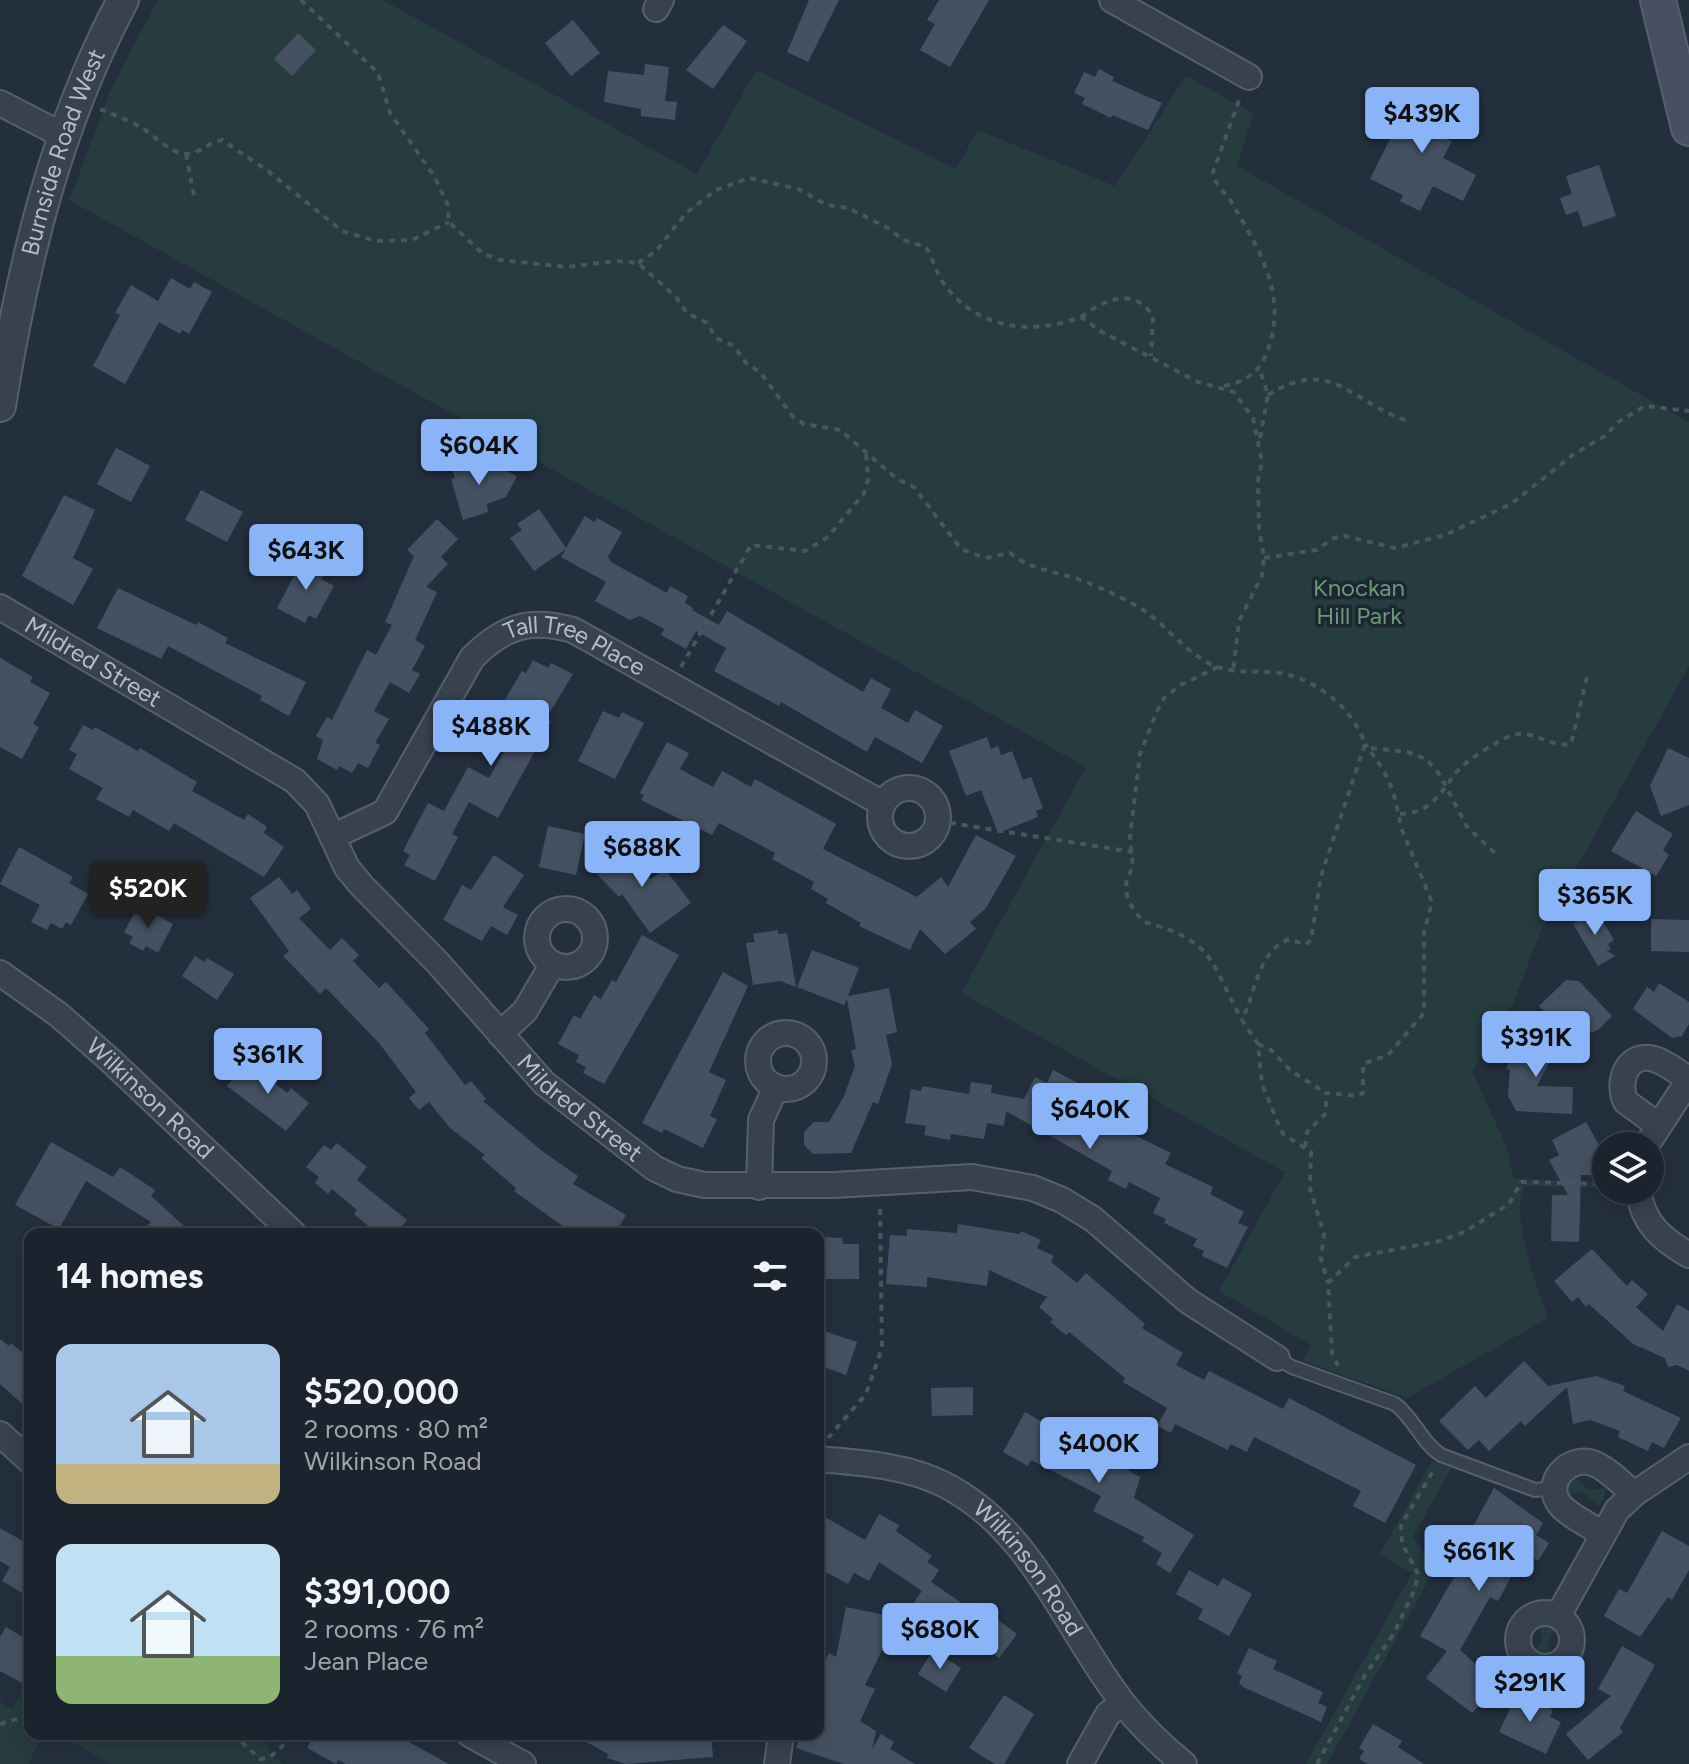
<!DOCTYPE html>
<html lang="en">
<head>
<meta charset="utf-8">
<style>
  :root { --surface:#1b232e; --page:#242b36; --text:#f1f3f6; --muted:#a0a4aa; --line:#39404a; --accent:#8ab4f8 }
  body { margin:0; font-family:Figtree,sans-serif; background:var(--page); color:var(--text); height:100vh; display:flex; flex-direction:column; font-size:30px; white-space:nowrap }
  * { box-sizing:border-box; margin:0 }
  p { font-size:26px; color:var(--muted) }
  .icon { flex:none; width:44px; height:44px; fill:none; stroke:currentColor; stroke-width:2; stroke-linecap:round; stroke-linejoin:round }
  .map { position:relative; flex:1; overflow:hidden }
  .sheet { position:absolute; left:24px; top:1228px; width:800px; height:512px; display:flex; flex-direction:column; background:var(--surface); border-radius:16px; box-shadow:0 4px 20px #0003,0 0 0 2px var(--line) }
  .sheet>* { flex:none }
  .controls { position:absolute; left:1592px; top:1132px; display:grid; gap:16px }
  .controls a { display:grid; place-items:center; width:72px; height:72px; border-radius:50%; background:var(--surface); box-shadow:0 4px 20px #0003,0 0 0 2px var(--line); font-size:40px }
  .price { position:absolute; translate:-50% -68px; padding:0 18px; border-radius:8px; background:var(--accent); color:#111; font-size:26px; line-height:52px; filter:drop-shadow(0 2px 4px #0008) }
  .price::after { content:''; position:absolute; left:50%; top:48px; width:24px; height:18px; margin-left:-12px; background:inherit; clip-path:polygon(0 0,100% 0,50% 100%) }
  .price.on { background:#222; color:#fff }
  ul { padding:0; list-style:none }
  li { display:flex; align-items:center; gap:24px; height:200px; padding:0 32px }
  li span { display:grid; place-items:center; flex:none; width:224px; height:160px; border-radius:16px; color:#555 }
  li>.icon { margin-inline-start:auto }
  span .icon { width:96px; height:96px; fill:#fffc; stroke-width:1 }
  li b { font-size:34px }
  h2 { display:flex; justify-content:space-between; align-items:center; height:96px; padding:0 32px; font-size:34px }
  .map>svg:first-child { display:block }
  .green { fill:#263c3f }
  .building { fill:#455162 }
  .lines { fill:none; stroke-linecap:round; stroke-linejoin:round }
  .service-casing { stroke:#565f6c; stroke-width:16 }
  .minor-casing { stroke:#565f6c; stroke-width:28 }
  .tertiary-casing { stroke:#565f6c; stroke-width:34 }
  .secondary-casing { stroke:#565f6c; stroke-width:38 }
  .path { stroke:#44595c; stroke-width:4; stroke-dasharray:6 6; stroke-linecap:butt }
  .service { stroke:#38414e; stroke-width:12 }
  .minor { stroke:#38414e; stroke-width:24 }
  .tertiary { stroke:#38414e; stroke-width:30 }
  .secondary { stroke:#465061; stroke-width:34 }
  .labels { text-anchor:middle; stroke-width:7; stroke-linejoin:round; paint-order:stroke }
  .street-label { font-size:24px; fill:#b4bcc9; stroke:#1d2633 }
  .park-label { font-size:24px; fill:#6b9a76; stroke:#1d2633 }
</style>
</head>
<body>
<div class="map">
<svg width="1689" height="1764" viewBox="0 0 1689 1764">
  <rect width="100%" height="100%" fill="#242f3e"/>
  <g class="green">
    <path d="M158,0H383L697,174L756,70L956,169L978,130L1115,186L1186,76L1253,113L1237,166L1689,422V666L1540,933L1512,1006L1472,1071L1507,1148L1514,1179L1606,1182V1188L1524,1186C1510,1220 1537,1283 1548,1318L1407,1398L1303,1361L1311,1345L1219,1291L1285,1172L961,993L1086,767L69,200L113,85Z"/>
    <path d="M1432,1461L1451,1468L1413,1537L1435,1568L1327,1764H1306L1412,1573L1380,1554Z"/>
    <path d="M1572,1476L1590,1490L1605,1488L1604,1498L1598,1506L1583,1492L1564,1495Z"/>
    <path d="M1538,1620L1557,1625L1547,1645L1551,1659L1541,1660L1532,1655L1543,1638Z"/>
    <path d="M30,1676V1734H44L28,1764H0V1702L12,1709Z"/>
    <path d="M57,1734H262L273,1757L284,1764H112Z"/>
  </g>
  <g class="building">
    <path d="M809,0H839L808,62L787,52Z"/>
    <path d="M939,0H989L950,67L920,50L935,24L927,20Z"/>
    <path d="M573,20L600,53L571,76L545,43Z"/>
    <path d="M723,25L747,41L713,89L686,70Z"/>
    <path d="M298,33L316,50L292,76L274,59Z"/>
    <path d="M645,64L669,67L665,101L677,102L675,120L641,116V109L604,102L608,71L644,75Z"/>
    <path d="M1099,69L1114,77L1112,81L1162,103L1148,130L1112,115L1111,118L1082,104L1085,98L1074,93L1084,72L1095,77Z"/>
    <path d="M1420,90L1451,106L1445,119L1453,123L1446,138L1452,141L1443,158L1476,175L1463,201L1433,186L1420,211L1400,201L1403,195L1370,179L1409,101L1413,103Z"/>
    <path d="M1599,165L1616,216L1583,227L1578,211L1566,215L1560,198L1572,194L1566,176Z"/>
    <path d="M171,278L190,289L194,282L212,292L189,334L182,330L180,334L159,322L125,384L93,366L120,315L115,313L131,285L158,301Z"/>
    <path d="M116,448L150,466L131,502L97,484Z"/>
    <path d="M471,459L474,472L494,465L517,476L506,497L487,504L488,512L463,520L451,479L455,478L451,465Z"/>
    <path d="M201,490L243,512L227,542L185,520Z"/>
    <path d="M64,495L95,510L73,558L93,569L73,605L22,576Z"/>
    <path d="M539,509L566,548L585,516L594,522L597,518L622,532L608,557L611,562L667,593L670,586L688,596L685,603L693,608L692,610L719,625L727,611L863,692L871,678L891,689L881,708L908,723L915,710L943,726L922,763L875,737L867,752L781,702L779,706L714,671L726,648L696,631L686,649L661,635L664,629L640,616L630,620L595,601L606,582L561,557L566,549L534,571L510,538L522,530L517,524Z"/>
    <path d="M437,519L458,539L441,557L448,564L426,587L437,592L415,640L425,646L412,670L420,674L409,693L390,682L374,711L389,719L375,743L380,745L368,768L358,763L352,773L339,766L337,770L317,759L323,740L316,736L327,717L332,720L367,650L376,655L392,625L385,622L414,556L407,550Z"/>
    <path d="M304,557L326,569L321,579L334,586L316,619L309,615L305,623L277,608Z"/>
    <path d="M118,588L196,625L198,622L228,638L225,643L306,682L289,716L260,700L262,696L168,646L161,659L97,628Z"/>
    <path d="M0,658L33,677L30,682L50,693L33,724L39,727L22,759L0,747Z"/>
    <path d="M533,660L548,668L551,663L573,674L546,719L551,722L498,818L469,802L452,834L458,837L435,881L404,865L410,855L403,851L428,803L444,811L468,767L489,778L511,739L498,732L505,722L495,716L522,671L526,673Z"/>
    <path d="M603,711L619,718L622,712L644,723L615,779L578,761Z"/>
    <path d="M83,725L93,730L95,727L138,751L140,748L197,782L192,791L244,820L248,814L267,827L264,833L284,847L264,877L174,823L169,831L133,810L129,817L96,799L103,788L69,769L77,754L69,750Z"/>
    <path d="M987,737L991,749L998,746L1001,755L1012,751L1023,780L1031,777L1043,808L1036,811L1038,817L998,833L981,790L966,796L949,751Z"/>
    <path d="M667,742L689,753L680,769L713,787L722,771L751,787L755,779L836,824L823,849L917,897L941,877L948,887L976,835L1016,856L986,908L970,922L976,929L945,954L920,929L910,950L859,926L861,923L826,903L828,899L811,889L814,882L772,859L775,853L719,823L712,835L641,800L644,795L640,793Z"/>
    <path d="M1668,748L1689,758V805L1661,816L1650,786Z"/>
    <path d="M1636,811L1673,834L1663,850L1669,855L1656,876L1611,851Z"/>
    <path d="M548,826L585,834L576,875L539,867Z"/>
    <path d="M616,844L651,879L665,869L691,903L650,933L622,894L619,897L591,868Z"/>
    <path d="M19,847L73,877L69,883L88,894L71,925L66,922L62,929L51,923L47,930L31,922L40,905L0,884Z"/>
    <path d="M494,855L524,875L503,907L518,915L507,935L491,926L482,941L443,920L462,885L471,890Z"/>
    <path d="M279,877L292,894L297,890L311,909L299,918L330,950L342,938L359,955L353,961L379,988L386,982L429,1029L425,1033L465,1085L471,1081L486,1099L483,1101L542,1151L578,1176L573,1184L626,1215L615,1234H560L564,1227L514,1191L516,1188L481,1158L485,1155L450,1128L429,1102L419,1110L409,1098L416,1092L379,1043L326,988L320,994L283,956L289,951L250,898Z"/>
    <path d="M139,905L173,924L158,953L146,946L143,951L129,943L133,937L124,932Z"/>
    <path d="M1596,910L1614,940L1608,944L1611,950H1606L1615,956L1598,966L1573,924Z"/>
    <path d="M1651,919L1689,920V952L1651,951Z"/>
    <path d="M778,930V934L787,933L796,987L780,981L753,985L746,943L755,942L753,934Z"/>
    <path d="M642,935L679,955L604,1084L583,1073L586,1067L576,1062L579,1055L558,1044L574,1015L580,1019L594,995L601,999L612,980L616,982Z"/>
    <path d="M812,950L859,968L848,996L889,988L897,1032L886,1035L892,1064L878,1104L873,1102L851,1153L813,1154L804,1145V1132L814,1122H829L844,1096L855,1066L851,1050L856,1049L847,999L844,1005L797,987Z"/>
    <path d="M195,956L204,962L207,958L234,974L217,1000L182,976Z"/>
    <path d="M723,972L748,986L709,1072L726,1080L710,1116L717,1119L703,1148L664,1129L662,1133L642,1123Z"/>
    <path d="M1566,980L1579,981L1612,1016L1598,1030L1591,1033L1575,1016L1564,1031L1539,1006Z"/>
    <path d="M1659,983L1689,1002V1024L1682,1036L1672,1038L1633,1009L1647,987L1654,992Z"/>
    <path d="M1529,1030L1558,1046L1537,1086L1573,1087L1572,1114L1516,1111L1508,1096L1510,1070L1506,1068Z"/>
    <path d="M248,1061L287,1093L291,1088L309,1103L286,1131L227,1086Z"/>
    <path d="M1053,1070L1080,1084L1075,1094L1124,1121L1120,1128L1171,1153L1165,1164L1213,1187L1210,1194L1244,1212L1238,1223L1248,1227L1227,1268L1202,1256L1204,1251L1193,1246L1197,1239L1164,1223L1166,1219L1153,1213L1160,1198L1129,1182L1126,1189L1108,1180L1112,1171L1006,1111L1004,1126L987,1123L984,1139L951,1134L950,1140L924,1135L926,1126L905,1123L911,1089L921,1091L922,1086L969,1094L971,1082L992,1085L991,1093L1024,1099L1035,1077L1047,1083Z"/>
    <path d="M1586,1122L1598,1143L1596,1175H1581L1579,1242L1551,1241L1552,1195H1568L1549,1160L1559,1155L1552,1140Z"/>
    <path d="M51,1142L113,1177L120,1167L155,1190L151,1196L193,1234H140L151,1222L86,1181L59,1229L15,1205Z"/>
    <path d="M337,1143L367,1167L357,1180L407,1220L396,1234H382L372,1229L354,1214L357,1210L332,1189L328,1194L315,1183L319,1177L306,1167L324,1145L331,1150Z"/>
    <path d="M958,1224L1020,1234L1021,1231L1041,1240L1037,1248L1054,1256L1051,1262L1077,1283L1086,1273L1145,1324L1142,1328L1183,1353L1176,1365L1204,1380L1209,1371L1283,1409L1289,1398L1416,1465L1385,1523L1353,1506L1361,1491L1254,1437L1247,1452L1230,1444L1228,1450L1175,1424L1171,1433L1157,1426L1167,1408L1123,1382L1125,1378L1069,1332L1066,1335L1050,1322L1053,1319L1039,1307L1047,1297L989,1270L987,1286L927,1277V1287L886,1284L890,1235L907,1236V1229L957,1233Z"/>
    <path d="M819,1237L842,1238L843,1244H859V1279H819Z"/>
    <path d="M1592,1249L1627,1286L1632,1280L1648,1294L1636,1307L1663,1331L1677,1304L1689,1311V1371L1677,1365L1668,1367L1665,1358L1633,1344L1589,1304L1586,1307L1578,1297L1572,1302L1554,1281Z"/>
    <path d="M818,1329L857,1342L846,1375L818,1365Z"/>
    <path d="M0,1339L9,1346L11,1343L30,1359L22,1369L30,1376V1411L0,1384Z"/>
    <path d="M1524,1361L1548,1386L1596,1376L1625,1386L1623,1391L1681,1418L1664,1448L1652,1442L1648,1451L1618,1437L1620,1431L1590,1420L1573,1424L1567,1387L1525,1426L1521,1421L1489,1451L1479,1440L1468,1450L1439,1421L1475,1386L1486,1398Z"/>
    <path d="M973,1387V1415L932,1416L931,1388Z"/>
    <path d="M1025,1412L1140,1477L1134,1498L1194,1535L1170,1573L1156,1564L1162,1553L1142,1541L1144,1537L1093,1511L1101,1496L1031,1460L1028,1466L1003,1452Z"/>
    <path d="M1494,1488L1543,1523L1536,1535L1549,1543L1538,1561L1524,1553L1498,1601L1490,1597L1460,1650L1500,1686L1472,1713L1426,1678L1447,1651L1420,1636L1454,1577L1447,1574Z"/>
    <path d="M818,1513L865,1540L879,1514L899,1525L896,1531L932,1556L927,1562L939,1570L931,1582L969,1608L974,1602L1017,1634L999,1658L934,1609L931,1614L912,1605L922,1591L879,1562L869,1581L854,1573L848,1584L818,1568Z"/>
    <path d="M0,1528L30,1545L23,1557L30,1561V1584L24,1594L2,1581L10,1567L0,1561Z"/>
    <path d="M1662,1531L1689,1546V1570L1672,1600L1668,1597L1640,1637L1604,1616L1619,1589L1627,1593Z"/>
    <path d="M1189,1570L1218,1586L1223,1578L1252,1594L1229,1636L1198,1619L1203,1609L1176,1594Z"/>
    <path d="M846,1607L900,1618L892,1652L882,1650L865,1685L875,1689L860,1721L876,1731L872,1749L881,1734L894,1742L890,1749L915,1764H844L796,1748L801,1734H818V1676L829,1653L836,1657Z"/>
    <path d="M6,1627L30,1641V1674L24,1684L0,1671V1637Z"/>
    <path d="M1622,1646L1655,1665L1620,1728L1623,1732L1588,1760L1566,1734L1611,1696L1598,1689Z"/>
    <path d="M1249,1648L1277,1661L1273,1669L1323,1692L1318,1703L1327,1707L1321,1722L1243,1687L1239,1683L1242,1676L1237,1673Z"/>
    <path d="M933,1650L961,1668L946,1692L918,1674Z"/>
    <path d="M1517,1693L1553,1710L1550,1717L1561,1722L1546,1754L1499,1732Z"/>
    <path d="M1004,1695L1034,1714L1004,1764H995L969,1748Z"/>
    <path d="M1373,1724L1402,1741L1398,1747L1424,1764H1368L1359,1759L1364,1751L1359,1748Z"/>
    <path d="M314,1734H394L449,1764H346L338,1760L336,1764L307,1748Z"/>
    <path d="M572,1734H711L713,1757L626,1764L607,1758L608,1754Z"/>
  </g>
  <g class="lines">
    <g class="service-casing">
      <path id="service" d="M1277,1358L1292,1367L1395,1404C1414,1418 1421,1442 1441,1455L1535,1490L1555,1488"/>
    </g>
    <g class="minor-casing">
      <g id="minor">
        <path d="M1112,0L1249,77"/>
        <path d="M656,9L661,0"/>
        <path d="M0,103L62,135"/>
        <path id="s1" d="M0,607L295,781L317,804L347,868L362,886L438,963L544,1083L654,1168L677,1179L704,1185H834L972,1177L1033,1188L1062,1200L1093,1219L1188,1301L1277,1358"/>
        <circle cx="909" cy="817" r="29"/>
        <path id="s2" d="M334,836L385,812L472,658C504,626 530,618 573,630L883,804"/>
        <circle cx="566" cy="938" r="29"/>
        <path id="s3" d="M0,973L59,1015L110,1060L294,1234"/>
        <circle cx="786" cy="1061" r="28"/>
        <path d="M500,1034L525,1011L552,965"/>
        <path d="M1658,1125L1626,1102C1616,1083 1627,1051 1654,1059C1666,1062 1678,1073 1689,1079"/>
        <path d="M1646,1146L1689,1080"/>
        <path d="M759,1187L761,1120L776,1087"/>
        <path d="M1638,1190C1643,1223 1661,1239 1689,1255"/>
        <path d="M0,1434L30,1461"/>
        <path id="s4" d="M818,1459C860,1463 905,1465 943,1484C1031,1527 1066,1630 1123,1703C1140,1725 1162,1746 1184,1764"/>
        <path d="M1602,1534C1590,1525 1571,1517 1561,1506C1541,1483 1570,1453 1595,1464C1609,1470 1622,1484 1634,1494"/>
        <circle cx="1545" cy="1640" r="27"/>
        <path d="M1558,1616L1617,1510L1634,1494L1689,1457"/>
        <path d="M469,1734L523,1764"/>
        <path d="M777,1764L781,1734"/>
        <path d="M1080,1764L1108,1714L1122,1703"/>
      </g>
    </g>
    <g class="tertiary-casing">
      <g id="tertiary">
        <path id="s5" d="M0,406C23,264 55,128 123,0"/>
      </g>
    </g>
    <g class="secondary-casing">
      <path id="secondary" d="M1658,0L1689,128"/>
    </g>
    <g class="path">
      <path d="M301,0L378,73L390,113L434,176L447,203L449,222L482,253L500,260L567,267L616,261L638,263L676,297L687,313L707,323L716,338L734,346L746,363L761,373L793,417L804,424L840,430L897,479L914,487L961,549L985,558L1010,553C1032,571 1057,571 1083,581C1102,588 1126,599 1143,610C1169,627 1186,654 1215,666C1233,673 1250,671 1269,672C1309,673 1352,705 1365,744L1321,876L1311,940L1305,945L1290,939C1258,949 1255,995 1242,1020L1258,1044L1262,1084L1278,1123L1283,1134L1311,1152L1310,1189L1324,1234L1321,1259L1328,1283"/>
      <path d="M100,109C114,115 128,120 142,128C155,136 170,153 186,154C199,154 209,142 222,140L268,171L342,231L376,241L412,240L449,222"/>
      <path d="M186,154L195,201"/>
      <path d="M638,263L656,251L686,213L716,190L749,178L798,189L827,205L848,208L888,228L903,240L926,247C933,258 935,270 942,281C974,329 1030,336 1081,317L1102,332L1198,382L1234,392L1253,418L1262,462L1258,480L1259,528L1264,558L1262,576L1239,621L1233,671"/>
      <path d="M1081,317C1105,299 1135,286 1153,317L1151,356"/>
      <path d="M1224,386C1251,380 1263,369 1270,343C1286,291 1257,246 1232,203C1224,190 1215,187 1213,172L1241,95"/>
      <path d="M1268,395C1333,355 1350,403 1408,421"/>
      <path d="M1260,438L1268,395L1260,370"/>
      <path d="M1264,558L1316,550L1334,538L1345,536L1395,548L1445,535L1511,504L1574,454L1605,436L1618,422L1645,406L1689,411"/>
      <path d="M681,667L751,545L805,551L828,537L864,493L868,480L866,452"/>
      <path d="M1218,667L1181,685L1164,698L1157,711L1140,754L1130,837L1133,868C1119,886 1128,906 1144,922C1215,941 1209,960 1242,1020"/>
      <path d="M1371,748L1407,752L1426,759L1440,775L1467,827L1498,856"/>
      <path d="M1400,814C1434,813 1441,790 1460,768C1467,760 1501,739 1512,735C1532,729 1551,748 1571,744L1588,673"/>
      <path d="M938,821L1133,852"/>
      <path d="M1258,1044L1271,1050L1291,1071L1326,1093"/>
      <path d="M1305,1147L1307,1132L1326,1113V1093L1358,1096L1363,1093V1064L1388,1055L1424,1013V933L1432,902L1402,830L1393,791L1383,769L1365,744"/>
      <path d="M1338,1366L1332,1353L1328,1283L1355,1257L1440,1241L1464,1232L1509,1204L1521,1182L1606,1184"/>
      <path d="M828,1438L866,1394L882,1348L880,1205"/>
      <path d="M0,1724L30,1715"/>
      <path d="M233,1734L260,1759L269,1758L296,1734"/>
      <path d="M1317,1764L1365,1675L1393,1635L1415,1589L1418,1574L1402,1543L1401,1525L1435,1468"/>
    </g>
    <use href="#service" class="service"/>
    <use href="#minor" class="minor"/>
    <use href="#tertiary" class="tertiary"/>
    <use href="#secondary" class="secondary"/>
  </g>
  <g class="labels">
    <g class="street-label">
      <text dy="8" stroke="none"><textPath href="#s5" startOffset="262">Burnside Road West</textPath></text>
      <text dy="8" stroke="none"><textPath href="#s2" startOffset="350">Tall Tree Place</textPath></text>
      <text dy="8" stroke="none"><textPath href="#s1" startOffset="108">Mildred Street</textPath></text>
      <text dy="8" stroke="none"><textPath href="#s3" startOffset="196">Wilkinson Road</textPath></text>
      <text dy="8" stroke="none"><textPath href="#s1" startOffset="780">Mildred Street</textPath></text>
      <text dy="8" stroke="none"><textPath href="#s4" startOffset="250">Wilkinson Road</textPath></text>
    </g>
    <g class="park-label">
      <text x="1359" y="596">Knockan<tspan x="1359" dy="28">Hill Park</tspan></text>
    </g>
  </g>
</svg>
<div class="controls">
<a><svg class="icon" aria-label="layers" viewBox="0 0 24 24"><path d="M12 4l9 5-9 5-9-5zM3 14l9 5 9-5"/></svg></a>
</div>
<b class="price" style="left:1422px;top:155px">$439K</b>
<b class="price" style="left:479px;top:487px">$604K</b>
<b class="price" style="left:306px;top:592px">$643K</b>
<b class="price" style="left:491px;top:768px">$488K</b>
<b class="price" style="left:642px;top:889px">$688K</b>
<b class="price on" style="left:148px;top:930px">$520K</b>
<b class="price" style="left:1595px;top:937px">$365K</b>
<b class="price" style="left:1536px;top:1079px">$391K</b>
<b class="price" style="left:268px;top:1096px">$361K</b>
<b class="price" style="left:1090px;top:1151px">$640K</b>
<b class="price" style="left:1099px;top:1485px">$400K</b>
<b class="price" style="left:1479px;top:1593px">$661K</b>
<b class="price" style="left:940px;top:1671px">$680K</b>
<b class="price" style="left:1530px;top:1724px">$291K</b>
<section class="sheet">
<h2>14 homes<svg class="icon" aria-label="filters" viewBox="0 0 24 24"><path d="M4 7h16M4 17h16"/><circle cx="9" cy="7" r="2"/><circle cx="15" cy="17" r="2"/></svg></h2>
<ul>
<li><span style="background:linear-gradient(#a9c7e8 75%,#c2b280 0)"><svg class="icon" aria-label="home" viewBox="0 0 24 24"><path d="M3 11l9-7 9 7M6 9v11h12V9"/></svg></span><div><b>$520,000</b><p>2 rooms · 80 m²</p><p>Wilkinson Road</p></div></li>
<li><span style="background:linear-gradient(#bfe0f5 70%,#8fb573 0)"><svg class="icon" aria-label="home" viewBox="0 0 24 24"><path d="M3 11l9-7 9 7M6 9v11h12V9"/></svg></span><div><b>$391,000</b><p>2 rooms · 76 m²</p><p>Jean Place</p></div></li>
</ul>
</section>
</div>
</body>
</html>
